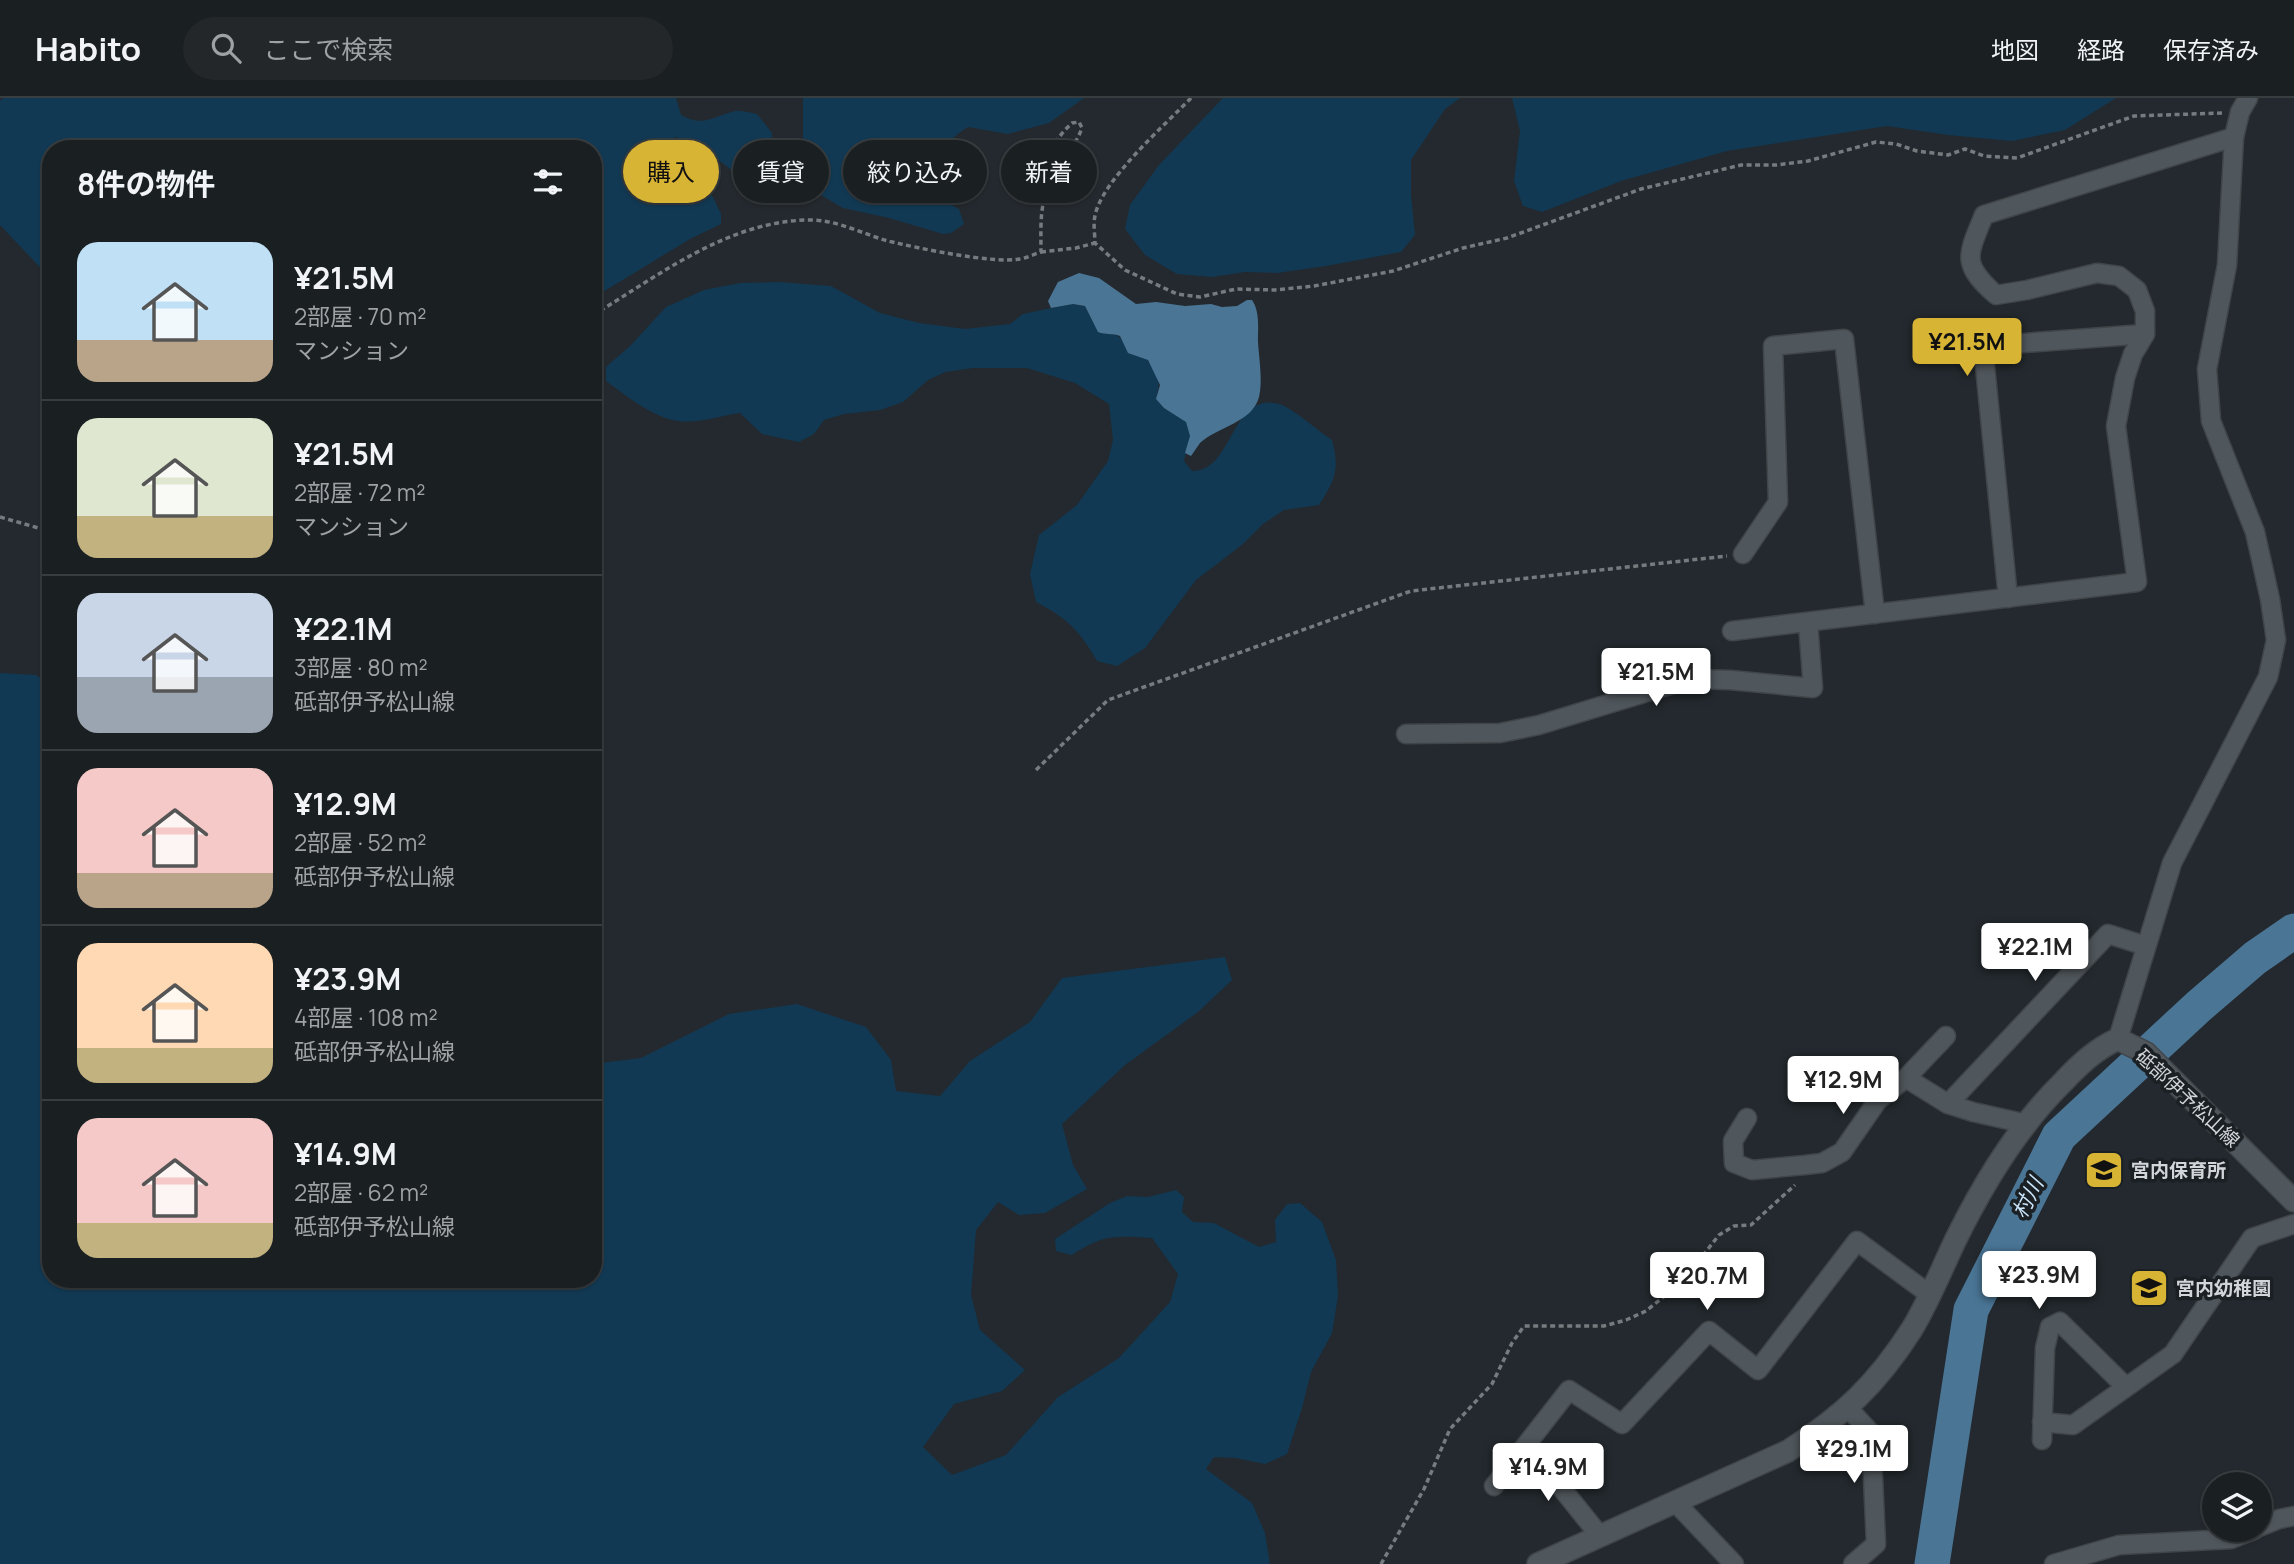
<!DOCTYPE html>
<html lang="ja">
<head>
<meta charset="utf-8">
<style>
  :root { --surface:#1a1f22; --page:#23272a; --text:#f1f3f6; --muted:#9fa2a5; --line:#383d40; --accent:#d8b434 }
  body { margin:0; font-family:Manrope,"Noto Sans JP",sans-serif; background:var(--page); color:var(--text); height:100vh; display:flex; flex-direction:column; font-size:26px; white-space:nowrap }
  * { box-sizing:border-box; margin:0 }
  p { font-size:23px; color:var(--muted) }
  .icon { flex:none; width:38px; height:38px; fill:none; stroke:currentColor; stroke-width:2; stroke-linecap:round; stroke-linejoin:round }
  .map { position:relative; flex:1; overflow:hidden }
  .drawer { position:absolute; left:42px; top:42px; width:560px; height:1148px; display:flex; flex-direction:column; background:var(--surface); border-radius:28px; box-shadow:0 2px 5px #0004,0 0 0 2px var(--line) }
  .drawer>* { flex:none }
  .banner { position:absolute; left:623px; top:42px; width:665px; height:63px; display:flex; gap:14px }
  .tools { position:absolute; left:2202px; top:1374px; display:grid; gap:14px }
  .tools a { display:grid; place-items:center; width:70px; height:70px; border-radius:50%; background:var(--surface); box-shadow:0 2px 5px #0004,0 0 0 2px var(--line); font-size:35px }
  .price { position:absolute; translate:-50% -60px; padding:0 16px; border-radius:7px; background:#fff; color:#222; font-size:23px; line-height:46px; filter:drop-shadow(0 2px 4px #0008) }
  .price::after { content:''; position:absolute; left:50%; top:42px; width:21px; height:16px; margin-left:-10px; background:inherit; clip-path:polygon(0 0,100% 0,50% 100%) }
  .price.on { background:var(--accent); color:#111 }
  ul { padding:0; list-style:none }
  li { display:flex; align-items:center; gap:21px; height:175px; padding:0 35px }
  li+li { border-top:2px solid var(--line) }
  li span { display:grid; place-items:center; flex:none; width:196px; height:140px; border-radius:21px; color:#555 }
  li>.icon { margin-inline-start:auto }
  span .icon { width:84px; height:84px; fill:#fffc; stroke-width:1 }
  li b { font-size:30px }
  h2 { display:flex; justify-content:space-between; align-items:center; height:84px; padding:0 35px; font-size:30px }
  .pill { padding:0 24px; border-radius:32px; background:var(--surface); box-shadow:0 2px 5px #0004,0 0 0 2px var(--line); font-size:24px; line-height:63px }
  .pill.on { background:var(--accent); color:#111 }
  header { display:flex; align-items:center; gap:42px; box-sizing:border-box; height:98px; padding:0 35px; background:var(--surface); border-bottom:2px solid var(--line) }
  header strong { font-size:33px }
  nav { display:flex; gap:38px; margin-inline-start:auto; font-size:24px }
  .search { width:490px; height:63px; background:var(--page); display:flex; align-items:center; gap:18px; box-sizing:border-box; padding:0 24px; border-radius:38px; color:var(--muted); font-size:26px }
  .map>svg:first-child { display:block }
  .green { fill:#123953 }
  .water { fill:#4a7595 }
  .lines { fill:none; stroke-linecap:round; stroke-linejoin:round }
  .river { stroke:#4a7595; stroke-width:35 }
  .minor-casing { stroke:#404549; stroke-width:21 }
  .secondary-casing { stroke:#404549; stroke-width:24 }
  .path { stroke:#767b7f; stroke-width:3.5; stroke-dasharray:5 3.5; stroke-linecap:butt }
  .minor { stroke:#50575c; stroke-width:18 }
  .secondary { stroke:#50575c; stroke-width:21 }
  .labels { text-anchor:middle; stroke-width:7; stroke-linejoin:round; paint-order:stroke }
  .street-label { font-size:19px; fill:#d2d6d9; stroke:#1a2024 }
  .poi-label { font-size:19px; font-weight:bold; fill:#d2d6d9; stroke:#1a2024; text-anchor:start }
  .water-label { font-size:21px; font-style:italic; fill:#cbe5fa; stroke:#1a2024 }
</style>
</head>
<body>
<header>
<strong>Habito</strong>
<div class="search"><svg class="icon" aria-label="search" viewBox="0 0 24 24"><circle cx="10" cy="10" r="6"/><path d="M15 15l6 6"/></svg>ここで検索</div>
<nav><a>地図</a><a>経路</a><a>保存済み</a></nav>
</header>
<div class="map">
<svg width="2294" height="1466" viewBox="0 0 2294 1466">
  <rect width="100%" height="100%" fill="#23292e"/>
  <g class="green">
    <path d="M3,0H676L681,17C704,30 713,18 735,13C742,12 750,15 757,16L772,35L771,58L755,73H733L710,56L677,39L665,44V53L713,99L721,116V126L690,141L593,200V51H51V181L0,127V3Z"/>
    <path d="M803,0H1084L1049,25L1008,36L968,29C940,47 934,59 932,92L946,104L959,111L964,126L951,135L943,136L889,120L843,110L814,93L803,48Z"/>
    <path d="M1223,0H1460L1445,11L1411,62V97L1415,137L1401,154L1326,168L1277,175L1245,174L1212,179L1177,176L1145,157L1125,131L1130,107L1159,67Z"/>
    <path d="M1512,0H2116L2065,32L2012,43L1948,37L1887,28L1727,53L1621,83L1542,114L1523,108L1514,83L1520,33Z"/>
    <path d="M779,184L831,188L880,215L919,225L965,231L1010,226L1023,216L1051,210L1073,206L1085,208L1093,224L1104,236C1125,232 1129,257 1147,261C1154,273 1162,282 1157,295L1164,310L1186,323L1190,338L1184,363L1192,373C1234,374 1230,293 1279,306C1291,309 1320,334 1332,342C1340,372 1335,382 1319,407L1284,412L1263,426L1243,446L1196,482L1145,550L1117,568L1097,563C1080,533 1067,520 1036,504L1030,476L1039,437L1077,407L1108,363L1113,342L1109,306L1075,285L1027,270H973L945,274L928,282L903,304L880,312L844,316L824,322L814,336L799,344L762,336L740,315C719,318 694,327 673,322C650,317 625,297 606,283V269L631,247L666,209L704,192L740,185Z"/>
    <path d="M0,575L36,577L51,588V1181H593V966L641,960L729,916L797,906L866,929L891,962L896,993L940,998L970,963L1030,924L1062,880L1225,859L1232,882L1198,914L1125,967L1062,1026L1073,1067L1087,1091L1045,1115L1019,1117L998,1104L976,1132L971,1197L980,1232L1025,1272L1002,1293L954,1306L923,1349L952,1377L1006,1357L1058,1299L1119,1260L1170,1204L1178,1176L1152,1140C1115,1138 1104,1136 1072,1157L1056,1153L1055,1141L1110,1105L1127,1098L1148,1099L1176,1092L1184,1099L1182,1114L1193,1124L1214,1125L1259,1149L1276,1144L1275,1122L1287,1106L1300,1105L1322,1124L1336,1162L1338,1198L1332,1235L1311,1274L1302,1310L1287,1356L1265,1366L1236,1360L1214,1359L1206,1371L1252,1405L1265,1435L1270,1466H0Z"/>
  </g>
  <path class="water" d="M1079,175L1099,180L1136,206L1156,204L1185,208L1211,206L1222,209L1237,208L1247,202H1252C1260,213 1258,232 1258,244C1259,261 1263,283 1259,299C1252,325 1217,329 1200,345C1197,349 1194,354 1191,358L1185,355L1190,338L1186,324L1164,310L1156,301L1160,287L1148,262L1128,255L1120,238C1112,235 1106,237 1098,234L1085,208L1073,206L1051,210L1048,203L1058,184Z"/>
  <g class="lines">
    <path class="river" d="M1932,1466L1971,1212L2059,1038L2199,908L2255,860L2294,833"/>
    <g class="minor-casing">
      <g id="minor">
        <path d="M1743,456L1778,404L1773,248L1844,241L1875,516"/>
        <path d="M2008,500L1983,248L2145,236"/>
        <path d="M1732,533L2137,484L2116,328L2125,280L2133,256L2145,236V213L2137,192L2119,178L2097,175L2027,192L1996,197C1960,165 1968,157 1984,117L2234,39"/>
        <path d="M1406,636L1500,635L1539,627L1690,581L1730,582L1813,590L1808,525"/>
        <path d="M2118,941L2172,765L2268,579L2276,542L2270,501L2255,434L2211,323L2207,271L2227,167L2234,39L2240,14L2248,0"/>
        <path d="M1906,980L1948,1006L1973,1014L2027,1026"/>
        <path d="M1948,1006L2108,836L2146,848"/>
        <path d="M1747,1020L1733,1043L1734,1065L1752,1072L1805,1067L1822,1065L1842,1054L1878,1002L1906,980L1946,938"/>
        <path d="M1848,1310L1871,1335L1876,1446L1853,1466"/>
        <path d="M2042,1324L2073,1327L2173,1256L2252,1140L2294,1126"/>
        <path d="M2042,1342L2045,1250L2050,1229L2060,1224L2126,1289"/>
        <path d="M1527,1347L1600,1438"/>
        <path d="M1494,1388L1569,1292L1622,1326L1709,1233L1758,1272L1857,1143L1929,1196"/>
        <path d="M1675,1404L1734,1466"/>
        <path d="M2259,1429L2279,1421L2294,1418"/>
        <path d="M2054,1466L2119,1447L2231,1441L2254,1432"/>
      </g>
    </g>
    <g class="secondary-casing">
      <path id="secondary" d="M1538,1466L1788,1353C1843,1318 1877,1286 1912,1231C1929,1203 1942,1170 1956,1141C1984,1084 2018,1028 2064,983C2080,966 2096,951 2118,941L2146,955L2294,1103"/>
    </g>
    <g class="path">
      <path d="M1191,0C1166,26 1101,83 1095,118C1093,126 1095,137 1095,145L1125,172L1177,196L1200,199L1236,191L1275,192L1314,188L1393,173L1463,150L1507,140L1641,91L1741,67H1776L1808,63L1876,44L1896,46L1917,53L1948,57L1965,51L1984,58L2017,60L2134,18L2222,15"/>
      <path d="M1041,154L1076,150L1095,145"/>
      <path d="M593,217C660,177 729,122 811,122C837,122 863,136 888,143C917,150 993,166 1020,161C1027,160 1034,156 1041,154C1041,130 1039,105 1051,83C1060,64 1075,49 1082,30L1079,24L1072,25L1064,33L1011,99"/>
      <path d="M0,419L42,431L51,428"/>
      <path d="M1036,672L1108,602L1411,493L1727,458"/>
      <path d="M1381,1466L1424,1391L1450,1331L1492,1286L1512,1245L1524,1228H1604L1626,1222L1646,1213L1682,1184L1719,1137L1734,1128L1751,1127L1795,1087"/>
    </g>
    <use href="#minor" class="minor"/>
    <use href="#secondary" class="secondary"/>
  </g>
  <defs>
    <g id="school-square" transform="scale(2.0125)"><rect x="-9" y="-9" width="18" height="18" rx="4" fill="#d8b434" stroke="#1a2024"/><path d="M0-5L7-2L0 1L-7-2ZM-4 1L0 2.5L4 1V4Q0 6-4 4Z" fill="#111"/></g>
  </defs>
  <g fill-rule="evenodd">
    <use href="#school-square" x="2104" y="1072"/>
    <use href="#school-square" x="2149" y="1190"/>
  </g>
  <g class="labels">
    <g class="street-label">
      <text transform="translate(2188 1000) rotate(43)" y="7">砥部伊予松山線</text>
    </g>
    <g class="poi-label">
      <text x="2131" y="1079">宮内保育所</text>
      <text x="2176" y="1197">宮内幼稚園</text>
    </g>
    <g class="water-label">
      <text transform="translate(2028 1100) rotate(-63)" y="7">村川</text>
    </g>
  </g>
</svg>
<div class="tools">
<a><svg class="icon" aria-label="layers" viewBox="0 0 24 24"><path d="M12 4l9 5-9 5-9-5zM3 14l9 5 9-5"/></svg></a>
</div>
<b class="price on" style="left:1967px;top:280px">¥21.5M</b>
<b class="price" style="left:1656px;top:610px">¥21.5M</b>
<b class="price" style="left:2035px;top:885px">¥22.1M</b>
<b class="price" style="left:1843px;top:1018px">¥12.9M</b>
<b class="price" style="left:2039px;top:1213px">¥23.9M</b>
<b class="price" style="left:1707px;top:1214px">¥20.7M</b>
<b class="price" style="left:1854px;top:1387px">¥29.1M</b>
<b class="price" style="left:1548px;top:1405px">¥14.9M</b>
<div class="banner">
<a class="pill on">購入</a>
<a class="pill">賃貸</a>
<a class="pill">絞り込み</a>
<a class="pill">新着</a>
</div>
<section class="drawer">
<h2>8件の物件<svg class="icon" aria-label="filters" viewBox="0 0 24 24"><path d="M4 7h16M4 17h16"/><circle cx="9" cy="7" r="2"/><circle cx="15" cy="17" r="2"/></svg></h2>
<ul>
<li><span style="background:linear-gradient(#bfe0f5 70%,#b9a48a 0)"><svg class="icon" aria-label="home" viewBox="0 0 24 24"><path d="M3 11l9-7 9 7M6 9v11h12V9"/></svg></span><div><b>¥21.5M</b><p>2部屋 · 70 m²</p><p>マンション</p></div></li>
<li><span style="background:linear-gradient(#dfe7d0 70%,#c2b280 0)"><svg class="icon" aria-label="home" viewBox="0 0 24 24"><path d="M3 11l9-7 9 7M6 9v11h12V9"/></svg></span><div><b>¥21.5M</b><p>2部屋 · 72 m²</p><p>マンション</p></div></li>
<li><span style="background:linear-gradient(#c9d6e8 60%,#9aa5b1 0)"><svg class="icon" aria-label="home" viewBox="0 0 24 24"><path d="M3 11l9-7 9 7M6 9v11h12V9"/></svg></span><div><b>¥22.1M</b><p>3部屋 · 80 m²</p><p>砥部伊予松山線</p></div></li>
<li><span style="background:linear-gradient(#f6c9c9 75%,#b9a48a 0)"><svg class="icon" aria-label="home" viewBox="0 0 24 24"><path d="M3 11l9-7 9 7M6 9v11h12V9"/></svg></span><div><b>¥12.9M</b><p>2部屋 · 52 m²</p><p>砥部伊予松山線</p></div></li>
<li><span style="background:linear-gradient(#ffd9b3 75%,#c2b280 0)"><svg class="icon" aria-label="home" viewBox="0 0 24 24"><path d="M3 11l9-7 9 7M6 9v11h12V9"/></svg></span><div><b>¥23.9M</b><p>4部屋 · 108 m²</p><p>砥部伊予松山線</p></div></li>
<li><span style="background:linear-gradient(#f6c9c9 75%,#c2b280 0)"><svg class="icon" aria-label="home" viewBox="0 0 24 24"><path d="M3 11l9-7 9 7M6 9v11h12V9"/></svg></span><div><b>¥14.9M</b><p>2部屋 · 62 m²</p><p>砥部伊予松山線</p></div></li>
</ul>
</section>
</div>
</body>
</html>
